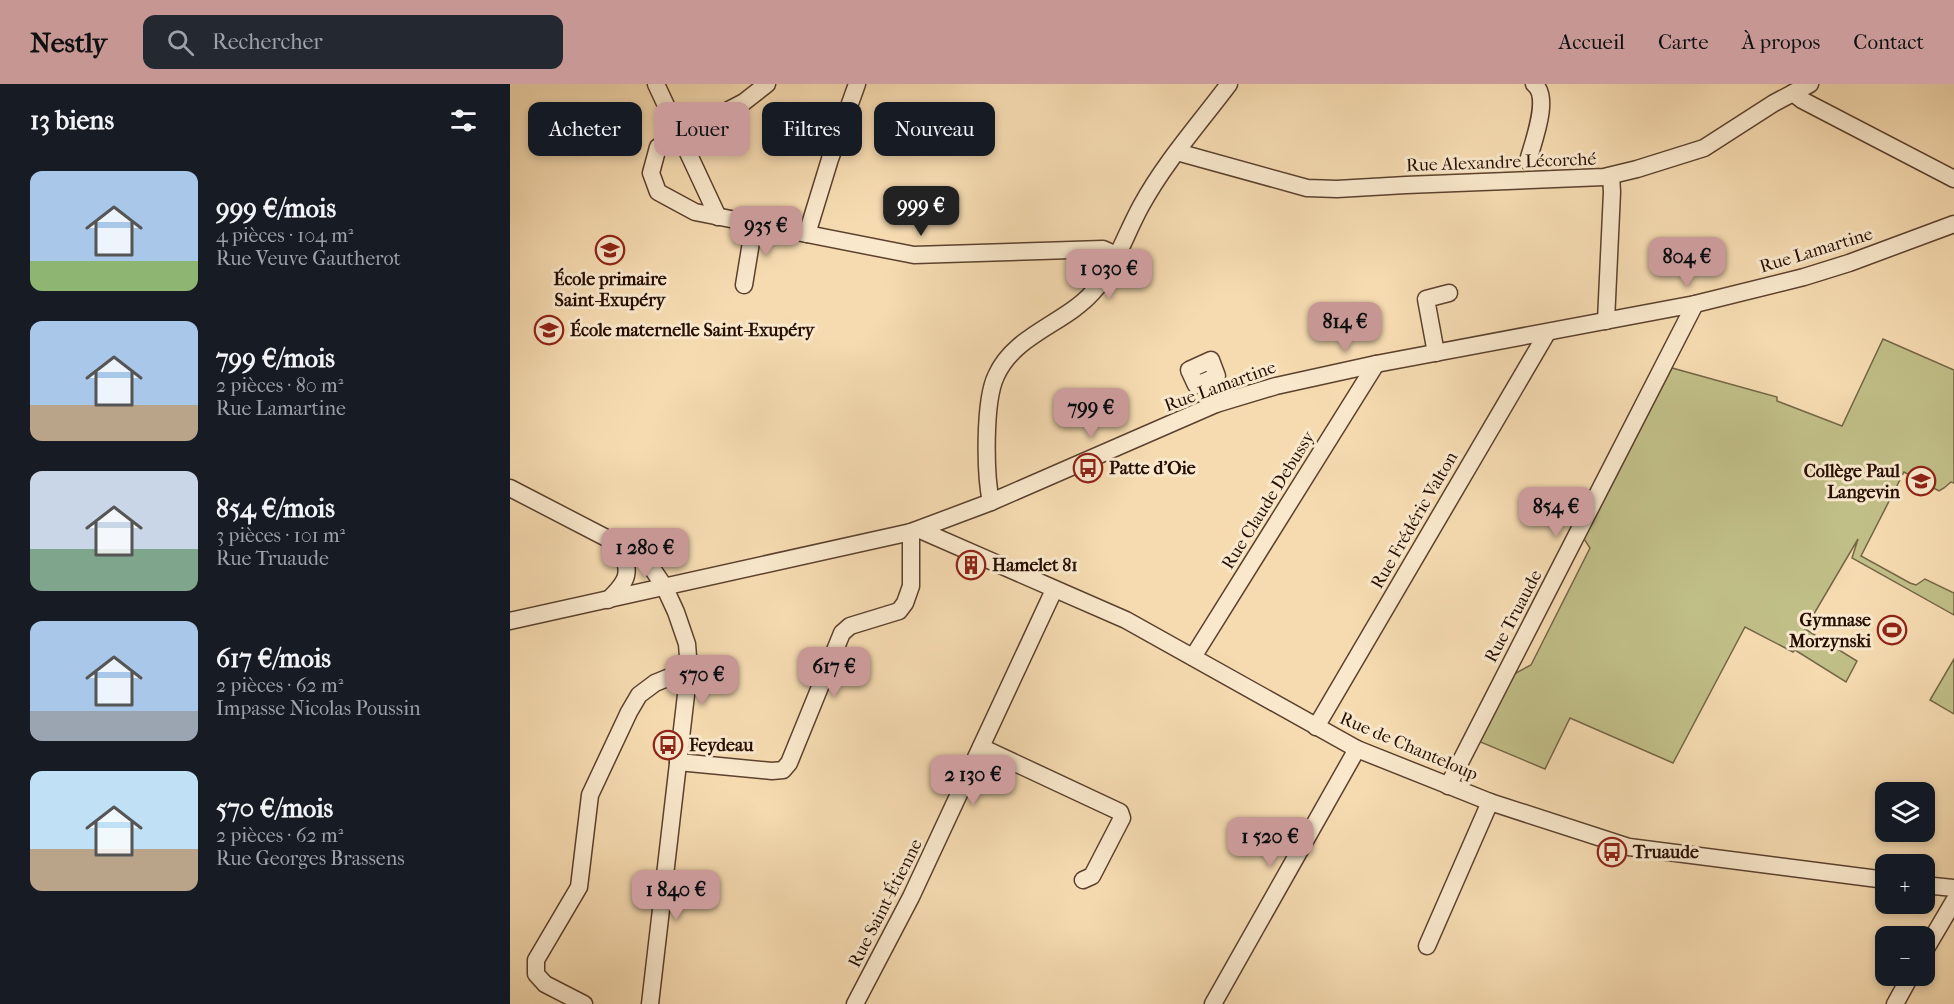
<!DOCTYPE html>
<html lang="fr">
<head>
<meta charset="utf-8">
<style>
  :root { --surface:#171b24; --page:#242831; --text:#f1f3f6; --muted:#9ea1a6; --accent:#c59692 }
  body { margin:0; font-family:"IM FELL French Canon",serif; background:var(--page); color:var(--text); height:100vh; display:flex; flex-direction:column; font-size:22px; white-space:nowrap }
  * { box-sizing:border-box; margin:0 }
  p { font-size:20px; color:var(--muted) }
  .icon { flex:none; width:33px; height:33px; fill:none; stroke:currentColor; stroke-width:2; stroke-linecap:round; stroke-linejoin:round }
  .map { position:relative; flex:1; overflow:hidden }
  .panel { display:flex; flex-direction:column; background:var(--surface); width:510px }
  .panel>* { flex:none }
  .top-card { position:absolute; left:18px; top:18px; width:570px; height:54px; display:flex; gap:12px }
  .controls { position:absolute; left:1365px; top:698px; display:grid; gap:12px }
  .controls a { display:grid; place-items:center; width:60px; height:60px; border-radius:12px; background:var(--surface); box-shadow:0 3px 9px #0003; font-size:30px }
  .price { position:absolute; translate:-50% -51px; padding:0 14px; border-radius:12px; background:var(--accent); color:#111; font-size:20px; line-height:39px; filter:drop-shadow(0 2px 3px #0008) }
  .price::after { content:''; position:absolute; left:50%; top:36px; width:18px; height:14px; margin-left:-9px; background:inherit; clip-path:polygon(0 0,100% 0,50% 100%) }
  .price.current { background:#222; color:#fff }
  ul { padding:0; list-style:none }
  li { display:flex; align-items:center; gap:18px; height:150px; padding:0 30px }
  li span { display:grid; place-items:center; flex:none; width:168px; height:120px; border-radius:12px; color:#555 }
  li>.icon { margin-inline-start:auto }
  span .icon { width:72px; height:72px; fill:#fffc; stroke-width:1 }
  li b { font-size:26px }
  h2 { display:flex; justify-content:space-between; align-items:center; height:72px; padding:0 30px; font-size:26px }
  .pill { padding:0 21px; border-radius:12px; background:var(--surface); box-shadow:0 3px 9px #0003; font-size:21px; line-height:54px }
  .pill.current { background:var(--accent); color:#111 }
  header { display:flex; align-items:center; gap:36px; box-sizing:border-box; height:84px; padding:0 30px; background:var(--accent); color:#111 }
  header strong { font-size:28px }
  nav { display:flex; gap:33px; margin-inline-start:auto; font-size:21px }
  .search { width:420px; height:54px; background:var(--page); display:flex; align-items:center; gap:15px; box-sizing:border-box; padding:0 21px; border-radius:12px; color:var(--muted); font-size:22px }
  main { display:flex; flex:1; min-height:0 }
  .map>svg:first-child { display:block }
  .green { fill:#c1bf88; stroke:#746646; stroke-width:1.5 }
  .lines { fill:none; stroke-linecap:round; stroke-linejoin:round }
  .minor-casing { stroke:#5b412e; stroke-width:19 }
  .minor { stroke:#f9e8cc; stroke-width:16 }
  .labels { text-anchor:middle; stroke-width:6; stroke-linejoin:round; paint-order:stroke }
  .street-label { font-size:18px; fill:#270e03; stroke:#f9e8cc }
  .poi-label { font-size:18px; font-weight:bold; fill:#270e03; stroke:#f9e8cc; text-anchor:start }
</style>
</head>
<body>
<header>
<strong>Nestly</strong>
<div class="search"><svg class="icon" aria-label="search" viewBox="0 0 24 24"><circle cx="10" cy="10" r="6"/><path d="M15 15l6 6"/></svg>Rechercher</div>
<nav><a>Accueil</a><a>Carte</a><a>À propos</a><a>Contact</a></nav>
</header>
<main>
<section class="panel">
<h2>13 biens<svg class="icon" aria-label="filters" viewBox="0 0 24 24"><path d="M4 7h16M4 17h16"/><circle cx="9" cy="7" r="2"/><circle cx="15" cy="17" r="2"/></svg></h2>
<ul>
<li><span style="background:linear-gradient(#a9c7e8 75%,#8fb573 0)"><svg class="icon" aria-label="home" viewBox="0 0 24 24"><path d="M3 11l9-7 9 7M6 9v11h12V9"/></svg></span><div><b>999 €/mois</b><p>4 pièces · 104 m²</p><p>Rue Veuve Gautherot</p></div></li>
<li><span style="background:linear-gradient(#a9c7e8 70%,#b9a48a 0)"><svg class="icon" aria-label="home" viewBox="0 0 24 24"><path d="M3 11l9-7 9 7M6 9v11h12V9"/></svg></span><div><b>799 €/mois</b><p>2 pièces · 80 m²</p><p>Rue Lamartine</p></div></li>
<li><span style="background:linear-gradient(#c9d6e8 65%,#7fa58c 0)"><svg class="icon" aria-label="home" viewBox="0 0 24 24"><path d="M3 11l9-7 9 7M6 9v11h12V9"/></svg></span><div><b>854 €/mois</b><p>3 pièces · 101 m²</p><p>Rue Truaude</p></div></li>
<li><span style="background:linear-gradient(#a9c7e8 75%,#9aa5b1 0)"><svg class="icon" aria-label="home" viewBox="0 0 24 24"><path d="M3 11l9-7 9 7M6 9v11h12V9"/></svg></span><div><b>617 €/mois</b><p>2 pièces · 62 m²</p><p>Impasse Nicolas Poussin</p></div></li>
<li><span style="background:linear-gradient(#bfe0f5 65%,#b9a48a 0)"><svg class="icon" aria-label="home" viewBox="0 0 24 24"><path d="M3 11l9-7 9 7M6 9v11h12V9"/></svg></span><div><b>570 €/mois</b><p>2 pièces · 62 m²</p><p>Rue Georges Brassens</p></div></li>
</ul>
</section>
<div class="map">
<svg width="1444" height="920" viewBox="0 0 1444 920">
  <rect width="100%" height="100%" fill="#f6dbb1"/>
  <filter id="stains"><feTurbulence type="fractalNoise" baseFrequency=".00333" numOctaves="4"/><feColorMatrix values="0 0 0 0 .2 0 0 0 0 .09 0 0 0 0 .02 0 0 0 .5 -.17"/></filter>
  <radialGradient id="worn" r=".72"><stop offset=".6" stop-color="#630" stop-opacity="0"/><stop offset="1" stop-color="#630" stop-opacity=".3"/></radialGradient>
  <g class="green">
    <path d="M1373,255L1444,286V399L1441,398L1434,404L1429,407L1394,388L1351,472L1400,499L1406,501L1415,495L1444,509V531L1342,474L1348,455L1295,545L1347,577L1336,598L1285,566L1283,568L1235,543L1163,679L1060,634L1035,685L968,657L1004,590L1021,581L1080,464L1074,455L1162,284L1267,313V317L1332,342Z"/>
    <path d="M1444,575V630L1420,616Z"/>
  </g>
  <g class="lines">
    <g class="minor-casing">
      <g id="minor">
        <path d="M146,0L208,133"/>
        <path d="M257,0L234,18L148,63L141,89L148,108L185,128L404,171L593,165L606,171"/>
        <path d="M1283,9L1292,16L1444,95"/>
        <path d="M667,68L797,104L827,105L896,101L1094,93L1127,85L1194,64L1264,19L1300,0"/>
        <path d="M1018,77C1023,58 1041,13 1024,0"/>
        <path d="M297,150L320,75L347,0"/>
        <path d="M234,201L244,140"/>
        <path d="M1096,237L1102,108L1101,92"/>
        <path d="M926,269L916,215L939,209"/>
        <path d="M696,297L686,301L679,286L701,276L707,292L696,297L706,320"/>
        <path d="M0,404L135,474L154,502L166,528L177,560L179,585L140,920"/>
        <path d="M481,418C475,390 474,317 486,292C504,251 554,240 582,209C605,185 615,151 631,122C655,78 689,40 719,0"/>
        <path d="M410,446L616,536L847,665L980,718L1119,763L1376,796"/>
        <path d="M98,516C120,495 121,488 109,461"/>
        <path d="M0,537L401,448L481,418L706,320L766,302L866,280L1185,220L1294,193L1339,179L1444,140"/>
        <path d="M683,573L866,280"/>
        <path d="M806,643L1037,249"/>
        <path d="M471,663L610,728L612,734L582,792L573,796"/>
        <path d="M168,678L262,687L273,686L279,679L332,549L340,542L389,527L395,519L401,502V448"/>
        <path d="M938,702L1185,220"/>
        <path d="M1414,801L1444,804"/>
        <path d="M917,862L980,718"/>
        <path d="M1414,868L1444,817"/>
        <path d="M74,920L35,900L26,890V876L69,803L80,711L119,628L129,611L145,599L179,585"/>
        <path d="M345,920L401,813L544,506"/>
        <path d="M703,920L847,665"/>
        <path d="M1385,920L1401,891"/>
      </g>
    </g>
    <use href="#minor" class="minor"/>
  </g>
  <defs>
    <g id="school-ring" transform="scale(1.5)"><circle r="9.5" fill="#f9e8cc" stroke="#8f2418" stroke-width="1.5"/><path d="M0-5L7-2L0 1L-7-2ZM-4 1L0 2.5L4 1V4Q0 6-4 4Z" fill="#8f2418"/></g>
    <g id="bus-ring" transform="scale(1.5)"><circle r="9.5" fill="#f9e8cc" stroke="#8f2418" stroke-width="1.5"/><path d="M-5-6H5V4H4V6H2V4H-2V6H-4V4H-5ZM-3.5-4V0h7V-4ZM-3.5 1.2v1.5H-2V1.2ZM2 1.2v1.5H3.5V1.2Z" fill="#8f2418"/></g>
    <g id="building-ring" transform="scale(1.5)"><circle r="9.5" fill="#f9e8cc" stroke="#8f2418" stroke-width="1.5"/><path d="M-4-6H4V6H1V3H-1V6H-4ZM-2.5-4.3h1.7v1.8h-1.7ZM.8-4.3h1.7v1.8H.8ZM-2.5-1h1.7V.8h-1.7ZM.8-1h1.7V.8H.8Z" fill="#8f2418"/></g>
    <g id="stadium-ring" transform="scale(1.5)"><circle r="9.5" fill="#f9e8cc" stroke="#8f2418" stroke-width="1.5"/><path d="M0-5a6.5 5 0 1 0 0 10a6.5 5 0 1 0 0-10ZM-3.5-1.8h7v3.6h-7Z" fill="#8f2418"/></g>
  </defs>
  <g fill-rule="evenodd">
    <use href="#school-ring" x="100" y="166"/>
    <use href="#school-ring" x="39" y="246"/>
    <use href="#bus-ring" x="578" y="384"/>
    <use href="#school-ring" x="1411" y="397"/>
    <use href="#building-ring" x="461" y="481"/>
    <use href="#stadium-ring" x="1382" y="546"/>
    <use href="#bus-ring" x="158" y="661"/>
    <use href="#bus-ring" x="1102" y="768"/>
  </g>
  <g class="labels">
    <g class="street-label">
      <text transform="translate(991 78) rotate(-2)" y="6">Rue Alexandre Lécorché</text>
      <text transform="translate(1306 166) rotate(-17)" y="6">Rue Lamartine</text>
      <text transform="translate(710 302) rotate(-20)" y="6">Rue Lamartine</text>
      <text transform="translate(758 416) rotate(-58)" y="6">Rue Claude Debussy</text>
      <text transform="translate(904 436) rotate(-60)" y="6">Rue Frédéric Valton</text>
      <text transform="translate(1003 532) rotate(-62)" y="6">Rue Truaude</text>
      <text transform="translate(899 662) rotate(23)" y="6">Rue de Chanteloup</text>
      <text transform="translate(375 819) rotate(-63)" y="6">Rue Saint-Étienne</text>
    </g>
    <g class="poi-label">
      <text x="100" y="201" text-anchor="middle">École primaire<tspan x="100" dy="21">Saint-Exupéry</tspan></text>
      <text x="60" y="252">École maternelle Saint-Exupéry</text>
      <text x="599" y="390">Patte d'Oie</text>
      <text x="1390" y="393" text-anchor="end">Collège Paul<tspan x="1390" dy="21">Langevin</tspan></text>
      <text x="482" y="487">Hamelet 81</text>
      <text x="1361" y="542" text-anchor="end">Gymnase<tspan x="1361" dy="21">Morzynski</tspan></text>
      <text x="179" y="667">Feydeau</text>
      <text x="1123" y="774">Truaude</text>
    </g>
  </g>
  <rect width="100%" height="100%" filter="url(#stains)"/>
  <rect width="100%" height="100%" fill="url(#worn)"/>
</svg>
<div class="controls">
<a><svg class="icon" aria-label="layers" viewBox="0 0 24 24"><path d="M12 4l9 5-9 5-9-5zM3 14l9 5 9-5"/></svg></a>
<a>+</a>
<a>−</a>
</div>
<b class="price current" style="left:411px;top:153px">999 €</b>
<b class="price" style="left:256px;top:173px">935 €</b>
<b class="price" style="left:1177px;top:204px">804 €</b>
<b class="price" style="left:599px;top:216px">1 030 €</b>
<b class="price" style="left:835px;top:269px">814 €</b>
<b class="price" style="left:581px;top:355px">799 €</b>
<b class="price" style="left:1046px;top:454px">854 €</b>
<b class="price" style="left:135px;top:495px">1 280 €</b>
<b class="price" style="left:324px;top:614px">617 €</b>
<b class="price" style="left:192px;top:622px">570 €</b>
<b class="price" style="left:463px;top:722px">2 130 €</b>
<b class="price" style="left:760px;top:784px">1 520 €</b>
<b class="price" style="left:166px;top:837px">1 840 €</b>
<div class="top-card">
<a class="pill">Acheter</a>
<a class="pill current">Louer</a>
<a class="pill">Filtres</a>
<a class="pill">Nouveau</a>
</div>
</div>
</main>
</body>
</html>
